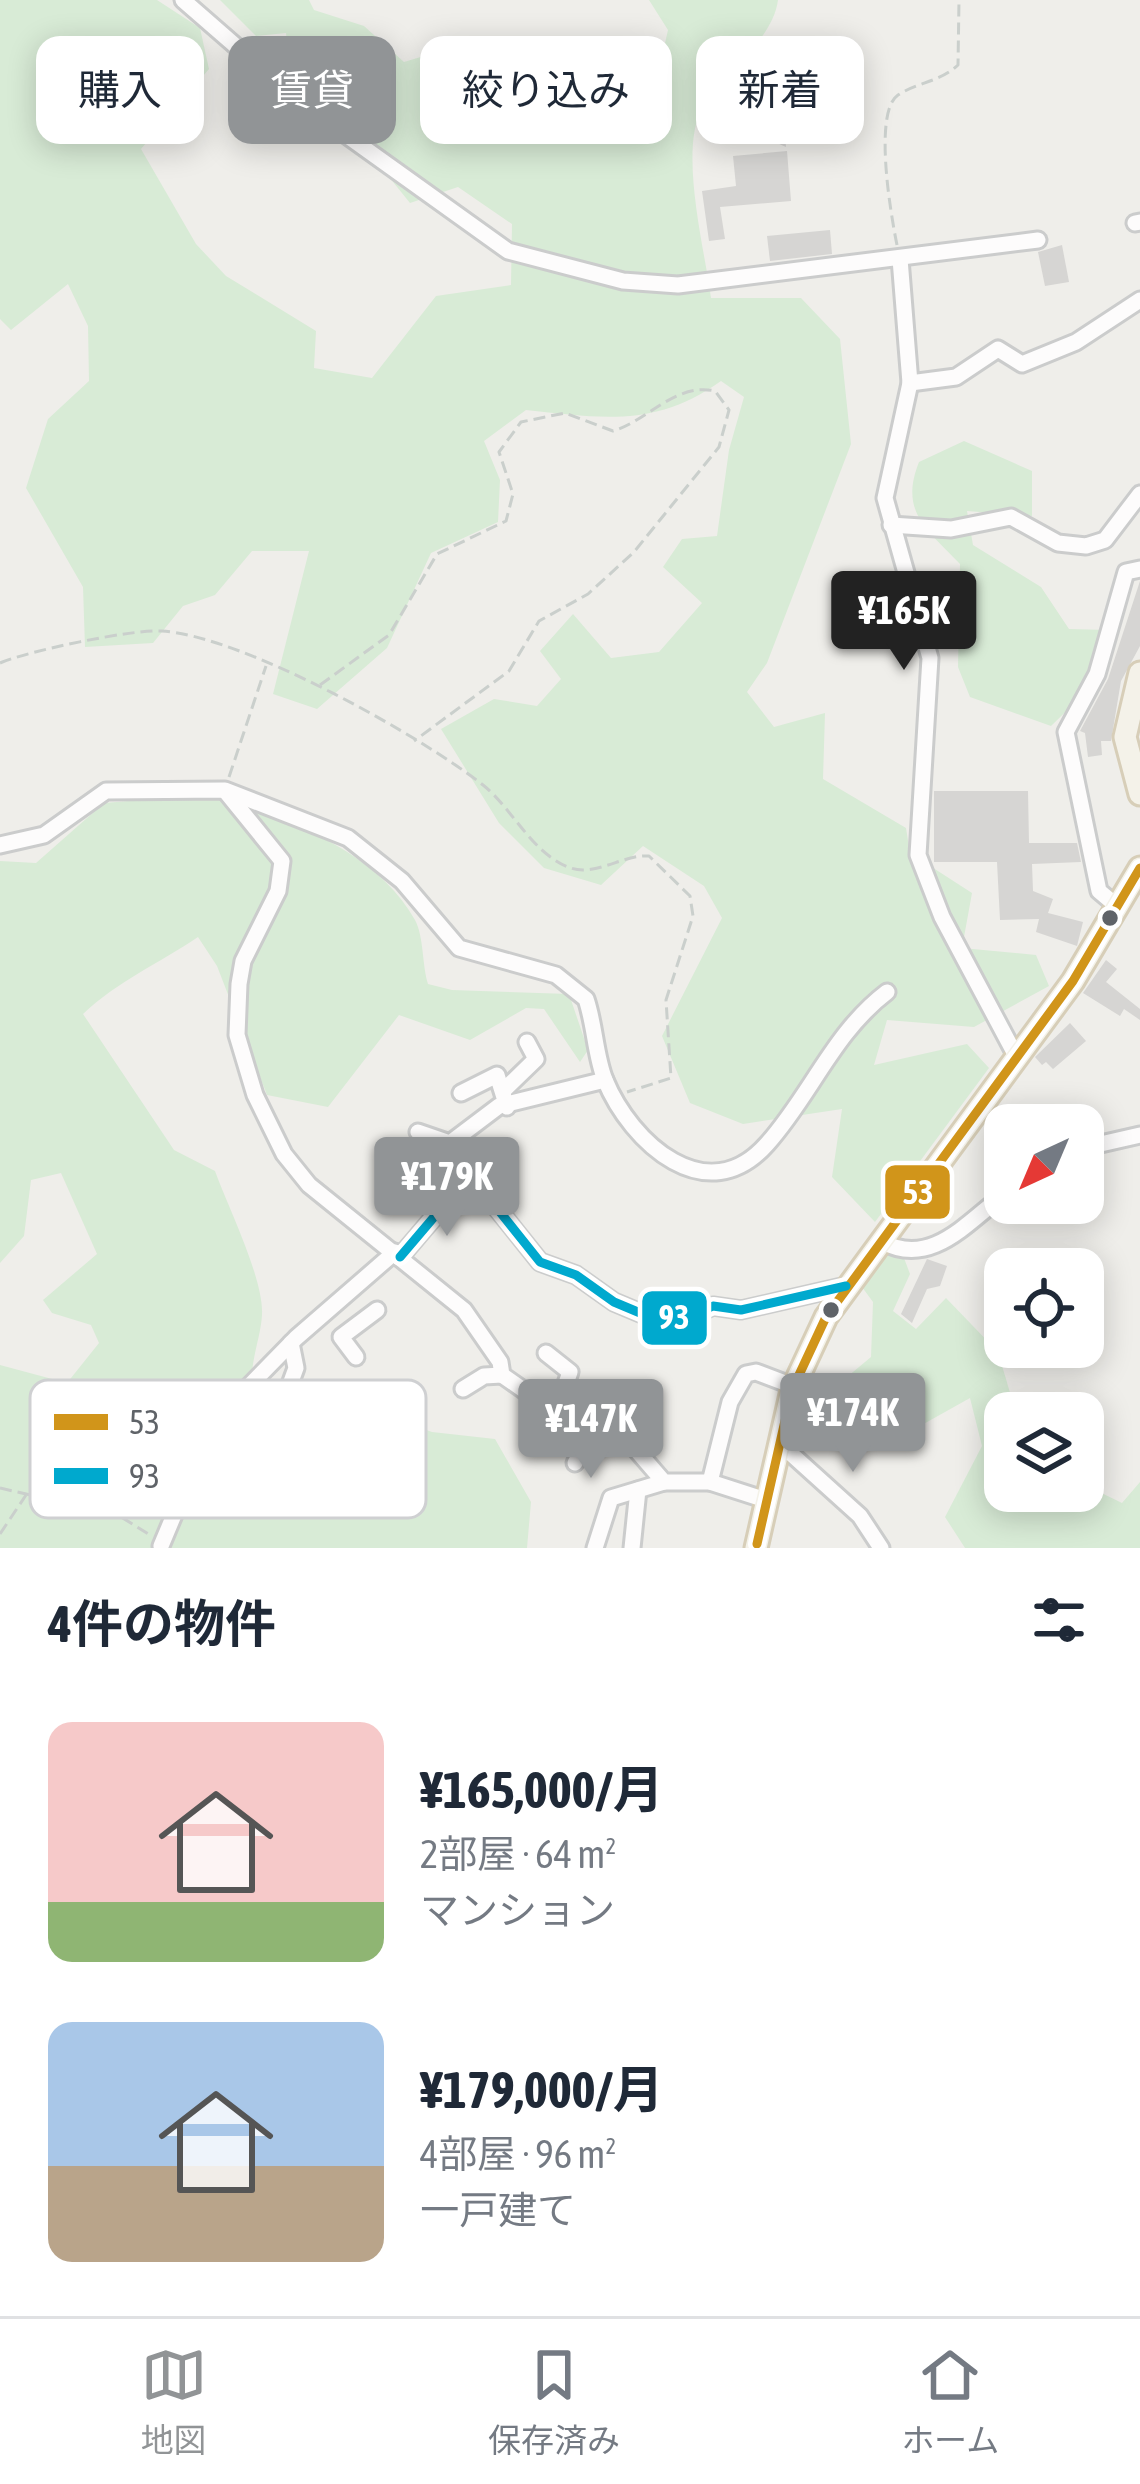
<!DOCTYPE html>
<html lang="ja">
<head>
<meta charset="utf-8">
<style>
  :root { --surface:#fff; --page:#f2f2f3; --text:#1f2937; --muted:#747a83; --line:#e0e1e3; --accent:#919496 }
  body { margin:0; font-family:"Asap Condensed","Noto Sans JP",sans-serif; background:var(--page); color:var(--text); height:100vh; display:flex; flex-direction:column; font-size:45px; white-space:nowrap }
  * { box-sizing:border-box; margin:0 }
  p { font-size:39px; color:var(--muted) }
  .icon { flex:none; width:66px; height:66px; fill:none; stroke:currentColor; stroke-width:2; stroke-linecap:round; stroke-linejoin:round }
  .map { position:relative; height:1548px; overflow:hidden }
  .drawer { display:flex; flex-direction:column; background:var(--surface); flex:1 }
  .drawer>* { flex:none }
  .guide { position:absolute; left:36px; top:36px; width:1068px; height:108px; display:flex; gap:24px }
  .needle { width:78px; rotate:224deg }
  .controls { position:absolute; left:984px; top:1104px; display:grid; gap:24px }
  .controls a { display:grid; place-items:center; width:120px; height:120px; border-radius:24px; background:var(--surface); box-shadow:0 6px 30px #0003; font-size:60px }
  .price { position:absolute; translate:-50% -102px; padding:0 27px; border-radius:12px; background:var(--accent); color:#fff; font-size:39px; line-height:78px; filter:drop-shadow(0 3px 6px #0008) }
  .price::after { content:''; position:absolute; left:50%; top:72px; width:36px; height:27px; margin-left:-18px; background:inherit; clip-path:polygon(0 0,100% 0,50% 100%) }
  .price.active { background:#222; color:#fff }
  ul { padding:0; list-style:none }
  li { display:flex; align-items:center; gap:36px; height:300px; padding:0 48px }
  li span { display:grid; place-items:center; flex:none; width:336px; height:240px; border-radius:24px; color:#555 }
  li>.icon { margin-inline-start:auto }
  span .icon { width:144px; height:144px; fill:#fffc; stroke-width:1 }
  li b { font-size:51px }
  h2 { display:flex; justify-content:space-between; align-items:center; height:144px; padding:0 48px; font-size:51px }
  .pill { padding:0 42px; border-radius:24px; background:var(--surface); box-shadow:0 6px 30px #0003; font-size:42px; line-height:108px }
  .pill.active { background:var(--accent); color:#fff }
  .tabs { display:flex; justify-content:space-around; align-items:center; height:168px; border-top:3px solid var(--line); background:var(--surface); font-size:33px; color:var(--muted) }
  .tabs a { display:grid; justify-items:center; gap:6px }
  .tabs .active { color:var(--accent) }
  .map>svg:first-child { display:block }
  .green { fill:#d8ebd6 }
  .building { fill:#d6d5d3 }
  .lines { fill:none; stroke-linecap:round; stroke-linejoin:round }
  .minor-casing { stroke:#cbcccc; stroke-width:21 }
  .major-casing { stroke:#d7ceb8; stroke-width:27 }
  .path { stroke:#cacfcc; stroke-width:3; stroke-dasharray:12 6; stroke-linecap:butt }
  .minor { stroke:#fdfcfc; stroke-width:15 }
  .major { stroke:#f4f2e9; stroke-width:21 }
  .bus-1-casing { stroke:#fff; stroke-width:18 }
  .bus-2-casing { stroke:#fff; stroke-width:18 }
  .bus-1 { stroke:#d1951a; stroke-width:9 }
  .bus-2 { stroke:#00a9ce; stroke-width:9 }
  .bus-dot { fill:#5f6368; stroke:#fff; stroke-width:4.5 }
  .key { fill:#fff; stroke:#cfd0d2; stroke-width:3 }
  .key-label { font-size:33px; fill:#5f6368 }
  .line-badge { stroke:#fff; stroke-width:4.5 }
  .badge-label { font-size:33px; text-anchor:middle; font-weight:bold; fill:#fff }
</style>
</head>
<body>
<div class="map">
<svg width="1140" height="1548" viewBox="0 0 1140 1548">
  <rect width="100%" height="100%" fill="#efeeea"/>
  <g class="green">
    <path d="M0,0H157L200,28L209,69L141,149L196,244L226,276L316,331L314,368L372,378L436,296L511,285L512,224L458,187L410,203L356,136L290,68L286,33L256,36L220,0H309L314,10L364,26L404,62L464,44L501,81L529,64L580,112L618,114L660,65L668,30L649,0H778C773,40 725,72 704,105C677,146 705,250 711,298H801L840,339L851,444L767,663L747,692L774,727L825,713L823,779L906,828L910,853L972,893L962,948L1036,955L1049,986L974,1027L887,1020L874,1065L967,1044L989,1068L875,1222L832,1177L842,1109L743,1124L690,1103L662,1036L722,918L704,886L643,846L601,885L544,868L499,823L441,729L494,699L537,706L561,679L540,651L573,614L611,658L659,652L702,603L663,567L682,539L717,536L729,450L744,397L721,381C655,428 602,418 526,410L484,441L500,480L498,522L431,553L387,648L317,709L273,694L309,551H252L215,595L183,606L153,643L85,647L83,587L26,488L48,419L89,381L88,326L68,284L11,330L0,319Z"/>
    <path d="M964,441L1032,471V516L967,511L973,545L1041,587L1069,629L1108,630L1084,694L1051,726L970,697L958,667L960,564C927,529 899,512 919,462Z"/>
    <path d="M201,795C276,813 375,848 415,920C424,937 422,965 428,984L452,990L569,994L588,1050L580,1062L544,1009L526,1008L470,1040L399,1015L328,1107L267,1095L217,966L198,937C158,964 118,981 83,1014L174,1150L215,1171C228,1207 264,1279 262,1315C260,1349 238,1384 266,1413L348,1402L432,1432L495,1439L531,1502L527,1548H0V1365L67,1383L99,1343L91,1325L52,1313L43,1300L97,1254L61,1173L31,1180L24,1236L0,1263V861L36,863L104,803Z"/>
    <path d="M881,1251L904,1258L910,1274L893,1311L916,1329L946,1298L998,1352L1016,1413H1005V1491H1083V1484L1122,1503L1140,1482V1548H965L945,1517L982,1446L970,1398L920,1426L872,1411L814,1423L798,1397L806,1385L829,1392L871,1357L873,1302L862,1287Z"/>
  </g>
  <g class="building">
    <path d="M763,58L789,62L810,91L806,117L785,135L786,147L744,128L731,105L735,79Z"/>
    <path d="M787,151L791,201L720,207L725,239L709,241L702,191L736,186L733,156Z"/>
    <path d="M830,230L832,254L770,261L767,236Z"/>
    <path d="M1062,245L1069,282L1045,286L1038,252Z"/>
    <path d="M1140,581V646L1121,681L1111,741H1101L1102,755L1088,757L1085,733L1080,731L1108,679Z"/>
    <path d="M934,791H1028L1029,843H1077L1081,862L1032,864L1033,891L1053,899L1048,913L1083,922L1077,946L1036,932L1039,919L1000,920L997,862H934Z"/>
    <path d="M1106,960L1117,969L1106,982L1140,1009V1020L1124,1009L1120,1016L1083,993Z"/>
    <path d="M1070,1023L1086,1041L1053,1069L1046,1062L1042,1065L1035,1057Z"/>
    <path d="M927,1259L947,1266L940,1286L927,1289L912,1323L901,1314Z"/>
  </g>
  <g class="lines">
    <g class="minor-casing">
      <g id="minor">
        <path d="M183,0L300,102L508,251L623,281L678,285L1038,240"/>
        <path d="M1135,223L1140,222"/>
        <path d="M900,259L910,383L885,498L930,658L918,855L942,917L1016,1056"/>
        <path d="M910,383L956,377L998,349L1022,364L1076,342L1140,300"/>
        <path d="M891,525L951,529L1011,517L1058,543L1086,546L1105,540L1140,494"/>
        <path d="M226,792L282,861L278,891L243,961L239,984L237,1035L255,1095L284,1154L309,1185L464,1310L500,1362L502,1375L552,1410L588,1409L607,1416L664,1482H710L766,1500"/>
        <path d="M0,845L44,835L106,791L225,790L348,838L402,881L459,948L556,975L586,999C595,1025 595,1055 605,1080C631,1143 707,1212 767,1144C811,1095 833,1033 887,992"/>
        <path d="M1118,907L1099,891L1066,732L1097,674L1126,572L1140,569"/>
        <path d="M504,1090L536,1059L527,1042"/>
        <path d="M461,1093L497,1075L507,1107"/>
        <path d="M418,1132L450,1143L499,1106L605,1080"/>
        <path d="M1083,1148L1140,1135"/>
        <path d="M881,1241C931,1269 967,1222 1005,1194"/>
        <path d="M400,1257L463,1183L484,1192L540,1262L576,1275L614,1302L645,1315L685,1319L713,1306L741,1310L846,1286"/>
        <path d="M546,1353L570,1372L557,1409"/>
        <path d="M356,1357L341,1337L377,1310"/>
        <path d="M289,1387L296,1368L291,1343"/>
        <path d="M463,1389L484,1376L502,1375"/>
        <path d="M778,1442L860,1516L881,1548"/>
        <path d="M575,1463L602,1414"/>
        <path d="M710,1482L730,1402L746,1374L756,1372L793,1386"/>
        <path d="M161,1546L212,1424L296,1338L395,1252"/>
        <path d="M595,1548L611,1498L664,1482"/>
        <path d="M632,1548L638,1490"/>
      </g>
    </g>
    <g class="major-casing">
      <g id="major">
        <path d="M1140,673L1125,737L1140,794"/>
        <path d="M756,1548L792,1390L826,1317L1073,981L1140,868"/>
      </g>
    </g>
    <g class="path">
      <path d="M897,245C891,216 873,112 898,95C918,82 940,82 958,65L959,0"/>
      <path d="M0,663C28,651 132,629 162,631C242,636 418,734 483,785C512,808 531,852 568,867C594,878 623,854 649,856L690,896L693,916L666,1000L671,1078L627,1092"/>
      <path d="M320,685L389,635L437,554L506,521L513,494L499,452L521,422L565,413L613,431C647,421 676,382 715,391L729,410L719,447L634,552L588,594L539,621L509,671L414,741"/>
      <path d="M229,777L266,666"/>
      <path d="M0,1488L118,1515L150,1535"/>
      <path d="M0,1534L26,1495"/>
    </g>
    <use href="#minor" class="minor"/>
    <use href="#major" class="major"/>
    <g class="bus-1-casing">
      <path id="bus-1" d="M757,1544L792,1390L826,1317L1073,981L1140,868"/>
    </g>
    <g class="bus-2-casing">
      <path id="bus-2" d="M400,1257L463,1183L484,1192L540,1262L576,1275L614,1302L645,1315L685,1319L713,1306L741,1310L846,1286"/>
    </g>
    <use href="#bus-1" class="bus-1"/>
    <use href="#bus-2" class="bus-2"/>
  </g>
  <g class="bus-dot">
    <circle cx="1110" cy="918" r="10"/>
    <circle cx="831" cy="1310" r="10"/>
  </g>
  <rect x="30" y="1380" width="396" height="138" rx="18" class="key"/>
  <rect x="54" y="1414" width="54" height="16" fill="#d1951a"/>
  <rect x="54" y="1468" width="54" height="16" fill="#00a9ce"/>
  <g class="key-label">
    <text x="129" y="1434">53</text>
    <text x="129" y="1488">93</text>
  </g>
  <g class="line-badge">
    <rect x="883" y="1163" width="69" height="58" rx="12" fill="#d1951a"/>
    <rect x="640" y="1289" width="69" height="58" rx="12" fill="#00a9ce"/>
  </g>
  <g class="badge-label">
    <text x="918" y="1204">53</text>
    <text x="674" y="1329">93</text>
  </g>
</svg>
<div class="controls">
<a><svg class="needle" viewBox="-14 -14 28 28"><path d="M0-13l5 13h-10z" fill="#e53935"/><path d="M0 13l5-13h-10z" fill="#747a83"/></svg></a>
<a><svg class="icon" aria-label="locate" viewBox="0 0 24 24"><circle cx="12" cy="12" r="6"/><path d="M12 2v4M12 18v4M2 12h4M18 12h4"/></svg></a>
<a><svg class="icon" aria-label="layers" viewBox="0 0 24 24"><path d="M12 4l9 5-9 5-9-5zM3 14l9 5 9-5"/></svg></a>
</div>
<b class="price active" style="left:904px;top:673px">¥165K</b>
<b class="price" style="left:447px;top:1239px">¥179K</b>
<b class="price" style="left:853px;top:1475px">¥174K</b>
<b class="price" style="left:591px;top:1481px">¥147K</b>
<div class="guide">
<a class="pill">購入</a>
<a class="pill active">賃貸</a>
<a class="pill">絞り込み</a>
<a class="pill">新着</a>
</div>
</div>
<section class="drawer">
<h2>4件の物件<svg class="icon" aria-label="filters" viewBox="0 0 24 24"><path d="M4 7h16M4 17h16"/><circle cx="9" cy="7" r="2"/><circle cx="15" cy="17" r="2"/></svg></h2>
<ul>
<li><span style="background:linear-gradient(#f6c9c9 75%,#8fb573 0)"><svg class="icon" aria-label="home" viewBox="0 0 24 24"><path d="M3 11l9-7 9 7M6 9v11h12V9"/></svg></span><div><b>¥165,000/月</b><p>2部屋 · 64 m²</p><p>マンション</p></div></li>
<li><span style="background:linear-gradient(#a9c7e8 60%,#b9a48a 0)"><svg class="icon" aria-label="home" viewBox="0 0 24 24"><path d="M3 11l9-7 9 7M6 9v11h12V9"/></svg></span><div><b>¥179,000/月</b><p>4部屋 · 96 m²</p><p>一戸建て</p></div></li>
</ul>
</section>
<nav class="tabs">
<a class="active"><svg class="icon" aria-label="map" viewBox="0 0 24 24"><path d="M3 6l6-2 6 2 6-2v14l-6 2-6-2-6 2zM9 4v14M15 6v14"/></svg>地図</a>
<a><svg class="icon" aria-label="saved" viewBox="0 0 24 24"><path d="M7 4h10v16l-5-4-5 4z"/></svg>保存済み</a>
<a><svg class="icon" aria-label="home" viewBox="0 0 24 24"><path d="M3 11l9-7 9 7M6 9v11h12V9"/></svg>ホーム</a>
</nav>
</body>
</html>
